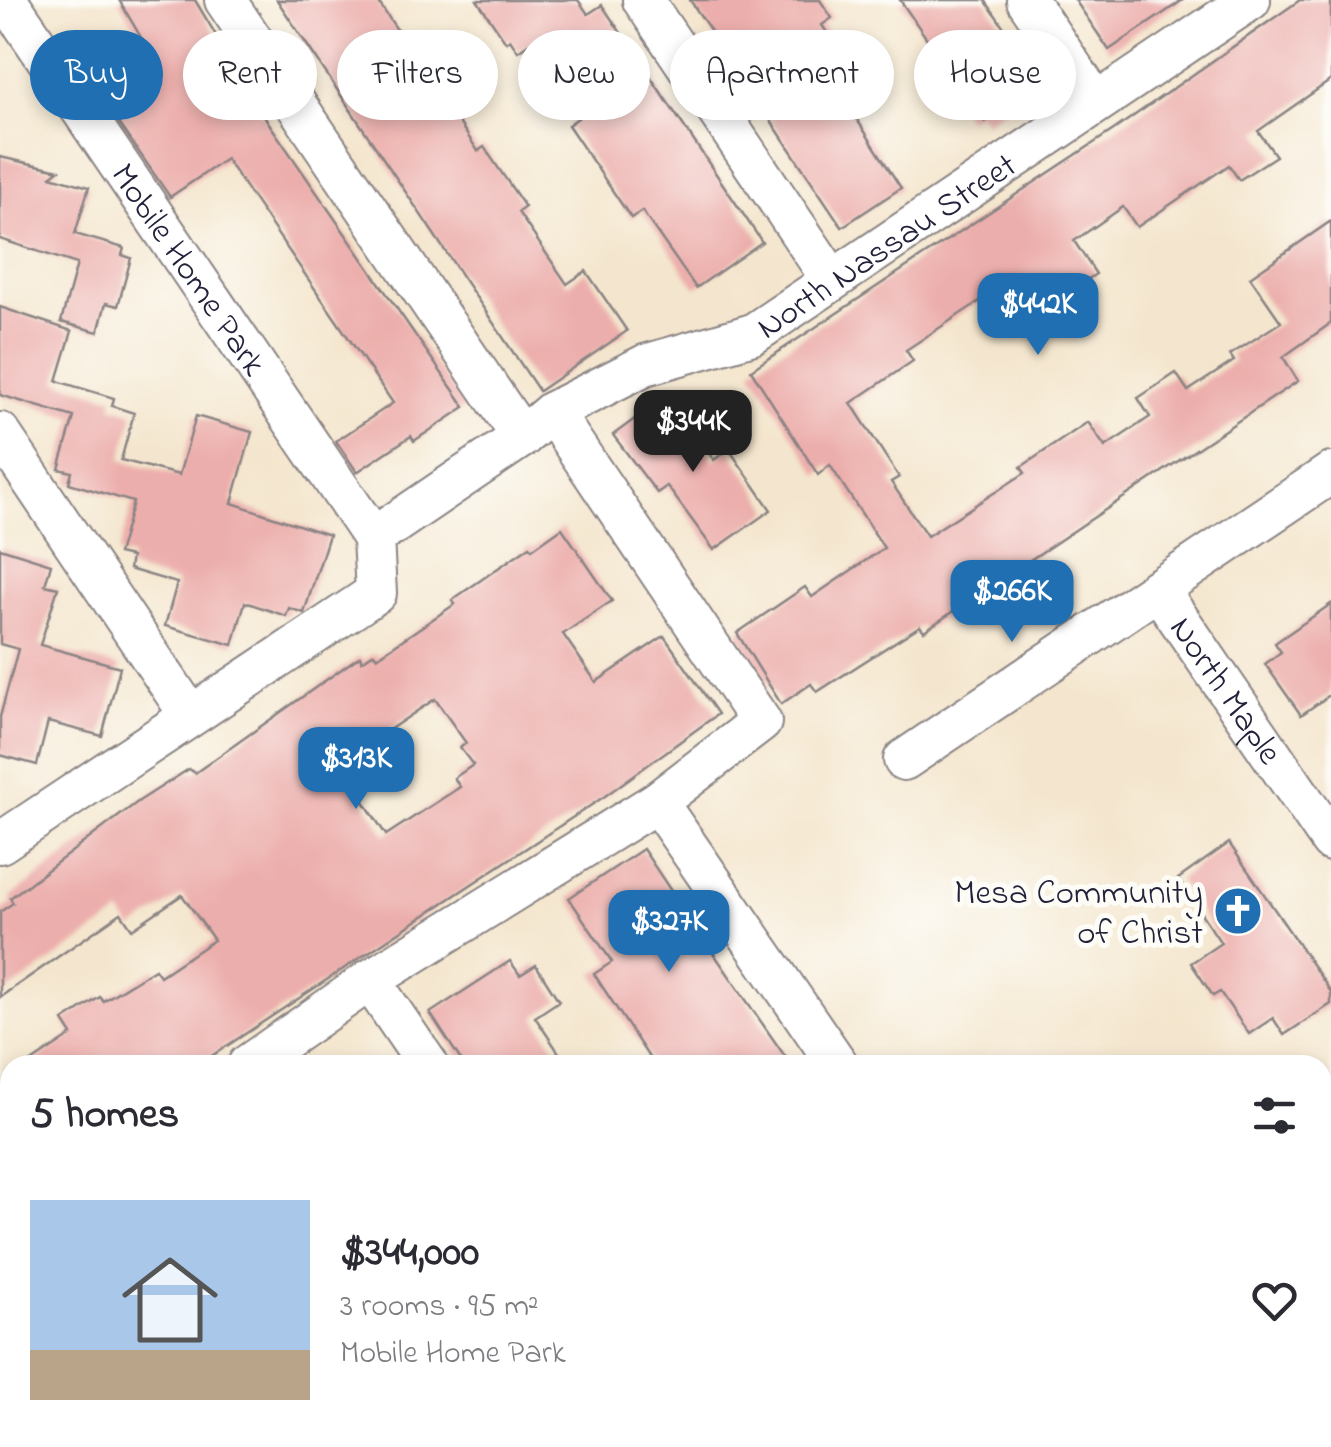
<!DOCTYPE html>
<html lang="en">
<head>
<meta charset="utf-8">
<style>
  :root { --surface:#fff; --page:#f2f2f3; --text:#2b2b33; --muted:#7c7c81; --accent:#1f6fb2 }
  body { margin:0; font-family:"Indie Flower",sans-serif; background:var(--page); color:var(--text); height:100vh; display:flex; flex-direction:column; font-size:38px; white-space:nowrap }
  * { box-sizing:border-box; margin:0 }
  p { font-size:32px; color:var(--muted) }
  .icon { flex:none; width:55px; height:55px; fill:none; stroke:currentColor; stroke-width:2; stroke-linecap:round; stroke-linejoin:round }
  .map { position:relative; flex:1; overflow:hidden }
  .drawer { position:absolute; left:0px; top:1055px; width:1332px; height:392px; display:flex; flex-direction:column; background:var(--surface); border-radius:30px 30px 0 0; box-shadow:0 5px 15px #0003 }
  .drawer>* { flex:none }
  .guide { position:absolute; left:30px; top:30px; width:1272px; height:90px; display:flex; gap:20px }
  .price { position:absolute; translate:-50% -85px; padding:0 22px; border-radius:20px; background:var(--accent); color:#fff; font-size:32px; line-height:65px; filter:drop-shadow(0 2px 5px #0008) }
  .price::after { content:''; position:absolute; left:50%; top:60px; width:30px; height:22px; margin-left:-15px; background:inherit; clip-path:polygon(0 0,100% 0,50% 100%) }
  .price.on { background:#222; color:#fff }
  ul { padding:0; list-style:none }
  li { display:flex; align-items:center; gap:30px; height:250px; padding:0 30px }
  li span { display:grid; place-items:center; flex:none; width:280px; height:200px; border-radius:0px; color:#555 }
  li>.icon { margin-inline-start:auto }
  span .icon { width:120px; height:120px; fill:#fffc; stroke-width:1 }
  li b { font-size:42px }
  h2 { display:flex; justify-content:space-between; align-items:center; height:120px; padding:0 30px; font-size:42px }
  .tag { padding:0 35px; border-radius:45px; background:var(--surface); box-shadow:0 5px 15px #0003; font-size:35px; line-height:90px }
  .tag.on { background:var(--accent); color:#fff }
  .map>svg:first-child { display:block }
  .building { fill:#ecaeac; fill-rule:evenodd }
  .lines { fill:none; stroke-linecap:round; stroke-linejoin:round }
  .minor-casing { stroke:#8b8484; stroke-width:44 }
  .minor { stroke:#fff; stroke-width:40 }
  .labels { text-anchor:middle; stroke-width:10; stroke-linejoin:round; paint-order:stroke }
  .street-label { font-size:35px; fill:#22223b; stroke:#fdfcf7 }
  .poi-label { font-size:35px; fill:#22223b; stroke:#fdfcf7; text-anchor:end }
</style>
</head>
<body>
<div class="map">
<svg width="1331" height="1447" viewBox="0 0 1331 1447">
  <rect width="100%" height="100%" fill="#fdfcf7"/>
  <filter id="ink" filterUnits="userSpaceOnUse"><feTurbulence type="fractalNoise" baseFrequency=".01" numOctaves="2"/><feDisplacementMap in="SourceGraphic" scale="20" xChannelSelector="R" yChannelSelector="G"/><feConvolveMatrix kernelMatrix="1 2 1 2 8 2 1 2 1" color-interpolation-filters="sRGB"/></filter>
  <filter id="wash" filterUnits="userSpaceOnUse"><feTurbulence type="fractalNoise" baseFrequency=".0048" numOctaves="4" result="noise"/><feDisplacementMap in="SourceGraphic" scale="40" xChannelSelector="R" yChannelSelector="G"/><feGaussianBlur stdDeviation="2.25" result="paint"/><feColorMatrix in="noise" values="0 0 0 0 0 0 0 0 0 0 0 0 0 0 0 0 0 1.4 0 .05"/><feComposite in="paint" operator="in"/></filter>
  <g filter="url(#wash)">
    <rect width="100%" height="100%" fill="#f4e6ce"/>
    <g id="blocks">
      <g class="building">
        <path d="M119,0H195L268,122L465,407L414,441L411,436L357,472L336,441L393,403L226,159L170,197L110,110L105,100L146,73L136,59L149,51Z"/>
        <path d="M277,0H377L478,151L484,147L525,207L518,212L567,284L586,271L627,331L539,391Z"/>
        <path d="M477,0H578L588,14L602,5L762,242L696,288L642,211L631,218L568,125L578,118L528,44L518,51L510,39L506,42Z"/>
        <path d="M690,0H820L832,18L822,25L832,40L822,47L858,101L849,107L901,188L842,227Z"/>
        <path d="M900,0H985L1012,39L1016,36L1038,68L1033,71L1042,83L985,122L978,112L968,119L933,69L943,62Z"/>
        <path d="M1075,0H1183L1109,50Z"/>
        <path d="M1300,0H1331V80L1258,131L1276,156L1239,180L1229,165L1137,227L1123,207L1074,241L1096,274L1003,335L980,301L906,350L913,361L851,403L899,477L891,482L927,536L1025,473L1021,467L1088,422L1105,447L1150,417L1138,398L1176,373L1188,391L1234,361L1230,355L1281,322L1250,277L1331,221V323L1283,357L1298,381L924,631L920,626L817,692L811,684L781,704L737,633L805,587L812,597L884,548L830,465L818,475L751,370L1115,129Z"/>
        <path d="M0,157L59,170L51,176L89,187L75,234L124,248L122,255L131,258L118,306L106,303L98,332L61,322L77,264L0,239Z"/>
        <path d="M0,307L72,331L57,381L114,398L112,406L134,413L121,460L179,475L196,416L252,432L232,503L329,535L304,613L289,608L286,616L245,602L233,645L165,626L177,583L129,569L131,557L118,554L133,502L69,483L72,472L59,469L74,417L0,395Z"/>
        <path d="M655,404L663,415L674,407L714,460L729,449L771,510L714,550L667,486L657,493L613,435Z"/>
        <path d="M562,528L612,601L563,634L596,682L664,636L718,714L605,796L198,1065H27L72,1035L63,1021L100,997L103,1001L155,969L160,976L214,940L182,895L132,929L121,913L0,997V912L13,903L10,898L139,801L189,769L195,773L360,656L362,661L374,653L377,657L455,604L452,600L530,546L532,549ZM435,699L466,743L460,748L473,765L454,778L460,787L386,835L350,780L379,760L368,744Z"/>
        <path d="M0,548L51,564L45,585L58,588L40,645L120,667L102,736L48,722L37,765L0,755V717L18,649L0,644Z"/>
        <path d="M1331,604V694L1301,715L1265,664L1281,652L1275,643Z"/>
        <path d="M1229,843L1331,992V1004L1284,1035L1273,1018L1249,1034L1220,992L1213,996L1191,963L1221,943L1178,879Z"/>
        <path d="M643,849L685,912L791,1065H654L594,974L612,962L569,898Z"/>
        <path d="M510,961L520,975L536,965L559,1001L535,1017L567,1065H464L430,1013Z"/>
      </g>
    </g>
  </g>
  <g filter="url(#ink)">
    <use href="#blocks" fill-opacity="0" stroke="#8b8484" stroke-width="2.5"/>
    <g class="lines">
      <g class="minor-casing">
        <g id="minor">
          <path id="s1" d="M7,0L373,538"/>
          <path d="M225,0L522,437"/>
          <path d="M643,0L832,280"/>
          <path d="M1027,0L1096,103"/>
          <path d="M552,412L761,722L657,802L838,1065"/>
          <path d="M0,433L190,715"/>
          <path id="s2" d="M1158,589L1331,841"/>
          <path d="M904,760L1331,473"/>
          <path id="s3" d="M0,843L376,593L373,538L522,437L552,412L645,365L753,334L1250,0"/>
          <path d="M370,980L428,1065"/>
          <path d="M248,1065L370,980L657,802"/>
          <path d="M0,1234L10,1227"/>
          <path d="M257,1438L263,1447"/>
          <path d="M1082,1438L1089,1447"/>
          <path d="M524,1447L537,1438"/>
          <path d="M1025,1447L1039,1438"/>
        </g>
      </g>
      <use href="#minor" class="minor"/>
    </g>
  </g>
  <defs>
    <g id="church-disc" transform="scale(2.5)"><circle r="9.5" fill="#1f6fb2" stroke="#fdfcf7"/><path d="M-1.2-6h2.4v3.5h3.3v2.4h-3.3V6h-2.4V-.1h-3.3v-2.4h3.3Z" fill="#fff"/></g>
  </defs>
  <g fill-rule="evenodd">
    <use href="#church-disc" x="1238" y="911"/>
  </g>
  <g class="labels">
    <g class="street-label">
      <text dy="12" stroke="none"><textPath href="#s3" startOffset="1102">North Nassau Street</textPath></text>
      <text dy="12" stroke="none"><textPath href="#s1" startOffset="325">Mobile Home Park</textPath></text>
      <text dy="12" stroke="none"><textPath href="#s2" startOffset="122">North Maple</textPath></text>
    </g>
    <g class="poi-label">
      <text x="1203" y="903">Mesa Community<tspan x="1203" dy="40">of Christ</tspan></text>
    </g>
  </g>
</svg>
<b class="price" style="left:1038px;top:358px">$442K</b>
<b class="price on" style="left:693px;top:475px">$344K</b>
<b class="price" style="left:1012px;top:645px">$266K</b>
<b class="price" style="left:356px;top:812px">$313K</b>
<b class="price" style="left:669px;top:975px">$327K</b>
<div class="guide">
<a class="tag on">Buy</a>
<a class="tag">Rent</a>
<a class="tag">Filters</a>
<a class="tag">New</a>
<a class="tag">Apartment</a>
<a class="tag">House</a>
</div>
<section class="drawer">
<h2>5 homes<svg class="icon" aria-label="filters" viewBox="0 0 24 24"><path d="M4 7h16M4 17h16"/><circle cx="9" cy="7" r="2"/><circle cx="15" cy="17" r="2"/></svg></h2>
<ul>
<li><span style="background:linear-gradient(#a9c7e8 75%,#b9a48a 0)"><svg class="icon" aria-label="home" viewBox="0 0 24 24"><path d="M3 11l9-7 9 7M6 9v11h12V9"/></svg></span><div><b>$344,000</b><p>3 rooms · 95 m²</p><p>Mobile Home Park</p></div><svg class="icon" aria-label="heart" viewBox="0 0 24 24"><path d="M12 20l-8-8c-3-5 5-10 8-4 3-6 11-1 8 4z"/></svg></li>
</ul>
</section>
</div>
</body>
</html>
